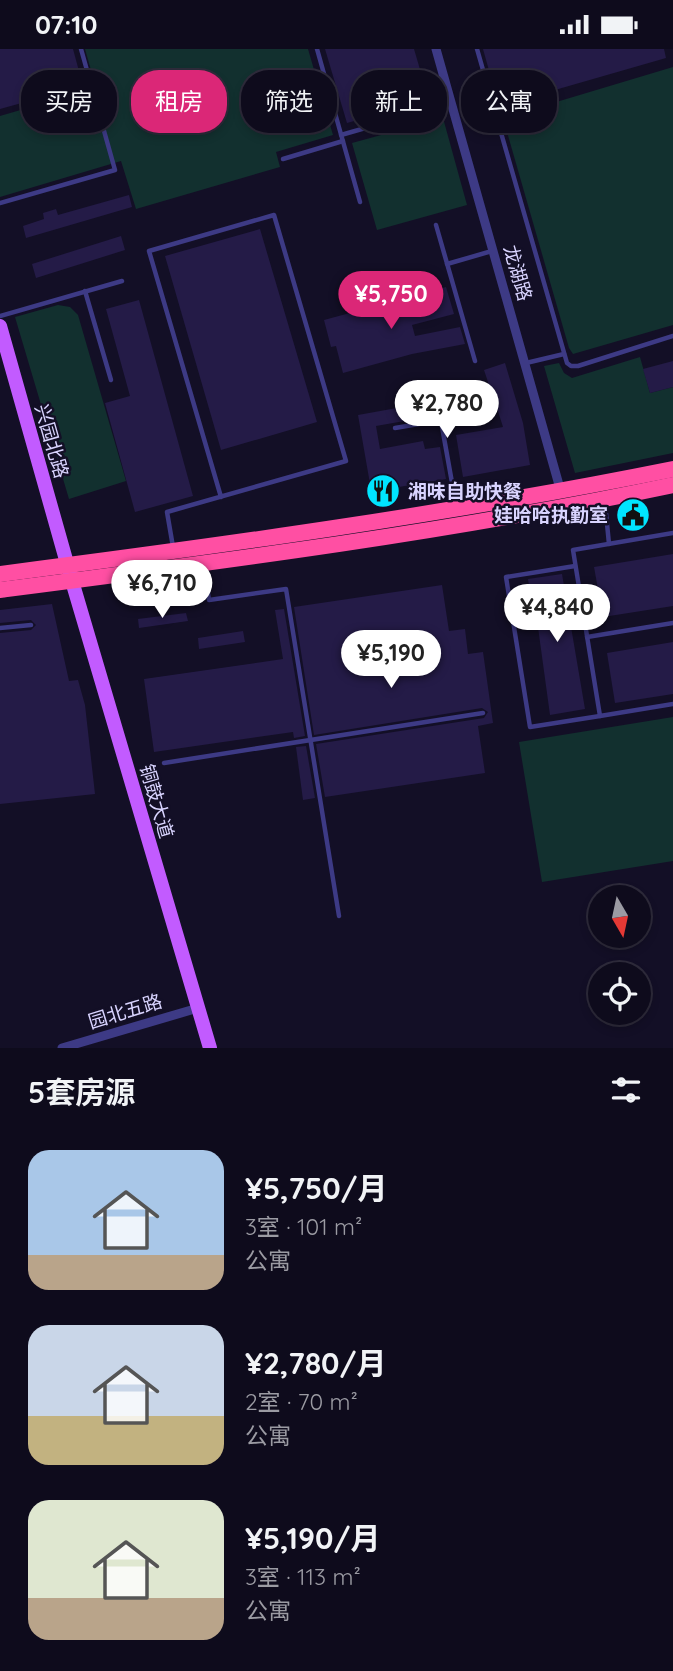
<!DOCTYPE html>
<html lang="zh">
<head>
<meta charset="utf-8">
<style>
  :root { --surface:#0e0b1c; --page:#171425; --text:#f1f3f6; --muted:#9b9ba3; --line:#2e2b3b; --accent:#db2777 }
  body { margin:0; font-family:Quicksand,"Noto Sans SC",sans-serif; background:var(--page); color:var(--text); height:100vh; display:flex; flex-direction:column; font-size:26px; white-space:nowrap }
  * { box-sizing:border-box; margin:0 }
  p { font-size:23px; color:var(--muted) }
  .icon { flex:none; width:38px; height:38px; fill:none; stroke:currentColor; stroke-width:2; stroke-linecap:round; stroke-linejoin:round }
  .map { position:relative; height:999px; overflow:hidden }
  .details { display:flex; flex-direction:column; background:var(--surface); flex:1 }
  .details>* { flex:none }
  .guide { position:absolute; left:21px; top:21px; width:632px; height:63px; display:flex; gap:14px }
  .needle { width:46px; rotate:171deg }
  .controls { position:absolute; left:588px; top:836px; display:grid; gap:14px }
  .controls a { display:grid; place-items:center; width:63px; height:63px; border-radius:50%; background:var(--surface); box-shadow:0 4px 10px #0003,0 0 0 2px var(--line); font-size:35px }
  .price { position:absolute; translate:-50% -60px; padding:0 16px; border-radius:24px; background:#fff; color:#222; font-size:23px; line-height:46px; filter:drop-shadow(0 2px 4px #0008) }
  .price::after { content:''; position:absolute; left:50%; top:42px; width:21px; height:16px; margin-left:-10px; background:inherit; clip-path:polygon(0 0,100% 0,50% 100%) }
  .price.on { background:var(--accent); color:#fff }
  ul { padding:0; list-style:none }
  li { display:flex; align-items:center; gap:21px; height:175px; padding:0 28px }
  li span { display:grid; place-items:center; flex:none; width:196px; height:140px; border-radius:21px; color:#555 }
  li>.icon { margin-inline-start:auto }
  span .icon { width:84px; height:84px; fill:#fffc; stroke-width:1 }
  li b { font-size:30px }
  h2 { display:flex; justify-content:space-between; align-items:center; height:84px; padding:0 28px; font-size:30px }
  .pill { padding:0 24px; border-radius:28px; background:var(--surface); box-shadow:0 4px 10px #0003,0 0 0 2px var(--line); font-size:24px; line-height:63px }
  .pill.on { background:var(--accent); color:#fff }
  .status { display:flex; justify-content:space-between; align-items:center; height:49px; padding:0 35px; background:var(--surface); direction:ltr }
  .status svg { height:19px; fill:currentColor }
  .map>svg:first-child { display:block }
  .green { fill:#12302f }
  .building { fill:#241b47 }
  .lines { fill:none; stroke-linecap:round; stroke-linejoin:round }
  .lane { stroke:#3d3a85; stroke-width:4.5 }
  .street { stroke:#3d3a85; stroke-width:9 }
  .primary { stroke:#c25bff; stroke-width:14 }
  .highway { stroke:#ff4fa3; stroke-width:16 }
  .labels { text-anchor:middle; stroke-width:5; stroke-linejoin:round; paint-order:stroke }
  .street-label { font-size:19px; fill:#d9d4ff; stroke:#130f26 }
  .poi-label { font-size:19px; font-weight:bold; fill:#d9d4ff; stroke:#130f26; text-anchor:start }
</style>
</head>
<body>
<div class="status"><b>07:10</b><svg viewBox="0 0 49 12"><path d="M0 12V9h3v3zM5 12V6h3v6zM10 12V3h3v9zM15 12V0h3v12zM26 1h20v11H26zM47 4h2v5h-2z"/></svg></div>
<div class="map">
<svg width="673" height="999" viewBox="0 0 673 999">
  <rect width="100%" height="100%" fill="#130f26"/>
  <g class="green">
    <path d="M85,0H308L333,86L276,103L280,118L136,160L121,112L0,148V67L96,39Z"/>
    <path d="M673,18V276L573,305L569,299L503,69Z"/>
    <path d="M443,69L467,156L377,181L352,94Z"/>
    <path d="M58,256L70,258L78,266L126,432L69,450L15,268Z"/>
    <path d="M640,308L650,344L673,338V404L575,424L544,317L559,314L564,324L572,329Z"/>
    <path d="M673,668V812L542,833L519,693Z"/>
  </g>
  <g class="building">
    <path d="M0,0H73L83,37L0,60Z"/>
    <path d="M325,0H414L429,51L347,74Z"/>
    <path d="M483,0H664L666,9L499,57Z"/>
    <path d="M129,146L132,158L26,189L23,177L44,170L43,164L56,160L58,166Z"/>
    <path d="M260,180L317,373L221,401L165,207Z"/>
    <path d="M121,187L125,201L36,229L32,215Z"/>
    <path d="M446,238L454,265L412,276L415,287L460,278L465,295L412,305L343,324L336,297L331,298L324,271Z"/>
    <path d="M139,251L193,447L135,463L105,354L130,347L106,260Z"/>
    <path d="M673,312V338L650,344L643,320Z"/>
    <path d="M505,314L523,374L530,416L463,428L456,386L503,378L496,356L376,377L380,400L423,392L425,400L440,398L446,430L393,439L394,449L373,452L358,366L491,342L484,321Z"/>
    <path d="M644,458L646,469L623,473L621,462Z"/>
    <path d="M673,505V557L603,568L594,518Z"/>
    <path d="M562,525L585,660L550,666L537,571H534L528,530Z"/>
    <path d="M442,536L449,582L465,580L468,605L483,603L493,674L478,677L485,724L325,748L316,695L484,669L488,663L482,659L314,686L294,558Z"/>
    <path d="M52,555L69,632L78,631L85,656L95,745L0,755V584L31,581L36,576L31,571L0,574V561Z"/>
    <path d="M284,560L305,687L294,689L293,683L154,703L144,630L283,610L275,561Z"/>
    <path d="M186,564L188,572L139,579L138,570Z"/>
    <path d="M243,582L245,593L199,600L198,589Z"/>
    <path d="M673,593V645L615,654L607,604Z"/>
    <path d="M306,697L315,749L303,751L296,698Z"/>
  </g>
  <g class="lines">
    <g class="lane">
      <path d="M317,0L360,153"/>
      <path d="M477,0L567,314L571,317H578L673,287"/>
      <path d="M341,86L428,61"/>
      <path d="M283,110L343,92"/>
      <path d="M0,154L115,121L81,0"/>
      <path d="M436,176L475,312"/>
      <path d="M447,215L492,202"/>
      <path d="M85,242L111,331"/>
      <path d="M0,267L122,232"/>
      <path d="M526,314L564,305"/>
      <path d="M441,372L456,456"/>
      <path d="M395,379L484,364"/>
      <path d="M605,454L609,495"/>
      <path d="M673,484L573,501L600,667L673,655"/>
      <path d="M173,498L167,463L346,412L274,166L149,202L221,448"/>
      <path d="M204,516L209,551L286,540L339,867"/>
      <path d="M575,517L506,528L530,678L600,667"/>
      <path d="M0,579L31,576"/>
      <path d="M587,588L673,574"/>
      <path d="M164,714L483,664"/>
    </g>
    <g class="street">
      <path d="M436,0L561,443"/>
      <path d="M62,999L198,959"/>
    </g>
    <path class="primary" d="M0,277L72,532L210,999"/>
    <g class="highway">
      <path d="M0,525C225,496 450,465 673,420"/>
      <path d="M0,541C225,512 451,483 673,436"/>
    </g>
  </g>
  <defs>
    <g id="restaurant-disc" transform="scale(1.75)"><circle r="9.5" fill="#00e5ff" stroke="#130f26"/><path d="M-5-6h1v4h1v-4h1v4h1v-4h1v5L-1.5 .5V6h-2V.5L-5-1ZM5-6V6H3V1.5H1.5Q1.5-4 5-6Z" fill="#111"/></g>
    <g id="civic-disc" transform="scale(1.75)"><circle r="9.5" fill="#00e5ff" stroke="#130f26"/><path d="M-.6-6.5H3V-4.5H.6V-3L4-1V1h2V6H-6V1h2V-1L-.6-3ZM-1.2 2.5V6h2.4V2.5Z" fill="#111"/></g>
  </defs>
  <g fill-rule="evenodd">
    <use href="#restaurant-disc" x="383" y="442"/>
    <use href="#civic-disc" x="633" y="466"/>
  </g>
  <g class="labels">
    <g class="street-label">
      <text transform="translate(518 224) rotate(74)" y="7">龙湖路</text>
      <text transform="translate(52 392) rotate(74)" y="7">兴园北路</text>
      <text transform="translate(157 752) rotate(74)" y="7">铜鼓大道</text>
      <text transform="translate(125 962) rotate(-17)" y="7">园北五路</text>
    </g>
    <g class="poi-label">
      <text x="408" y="449">湘味自助快餐</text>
      <text x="608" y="473" text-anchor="end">娃哈哈执勤室</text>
    </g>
  </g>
</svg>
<div class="controls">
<a><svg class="needle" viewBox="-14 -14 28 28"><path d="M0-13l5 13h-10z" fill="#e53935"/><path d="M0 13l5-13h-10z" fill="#9b9ba3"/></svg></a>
<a><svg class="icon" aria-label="locate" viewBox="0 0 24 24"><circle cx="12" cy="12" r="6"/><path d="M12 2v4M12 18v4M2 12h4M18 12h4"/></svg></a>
</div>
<b class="price on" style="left:391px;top:282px">¥5,750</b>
<b class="price" style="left:447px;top:391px">¥2,780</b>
<b class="price" style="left:162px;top:571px">¥6,710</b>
<b class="price" style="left:557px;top:595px">¥4,840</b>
<b class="price" style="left:391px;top:641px">¥5,190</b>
<div class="guide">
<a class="pill">买房</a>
<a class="pill on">租房</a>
<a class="pill">筛选</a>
<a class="pill">新上</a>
<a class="pill">公寓</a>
</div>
</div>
<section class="details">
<h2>5套房源<svg class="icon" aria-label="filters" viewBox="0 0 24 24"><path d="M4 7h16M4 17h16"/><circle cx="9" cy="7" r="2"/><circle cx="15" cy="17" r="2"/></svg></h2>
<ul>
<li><span style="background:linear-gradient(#a9c7e8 75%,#b9a48a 0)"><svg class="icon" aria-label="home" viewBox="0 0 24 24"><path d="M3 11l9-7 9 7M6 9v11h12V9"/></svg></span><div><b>¥5,750/月</b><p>3室 · 101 m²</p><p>公寓</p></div></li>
<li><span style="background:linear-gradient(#c9d6e8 65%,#c2b280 0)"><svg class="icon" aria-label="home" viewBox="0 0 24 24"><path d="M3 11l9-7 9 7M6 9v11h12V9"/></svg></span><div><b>¥2,780/月</b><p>2室 · 70 m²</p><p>公寓</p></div></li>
<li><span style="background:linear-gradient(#dfe7d0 70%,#b9a48a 0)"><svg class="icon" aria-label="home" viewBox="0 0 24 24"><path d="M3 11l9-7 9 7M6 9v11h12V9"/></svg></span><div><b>¥5,190/月</b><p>3室 · 113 m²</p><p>公寓</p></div></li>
</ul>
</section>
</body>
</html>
